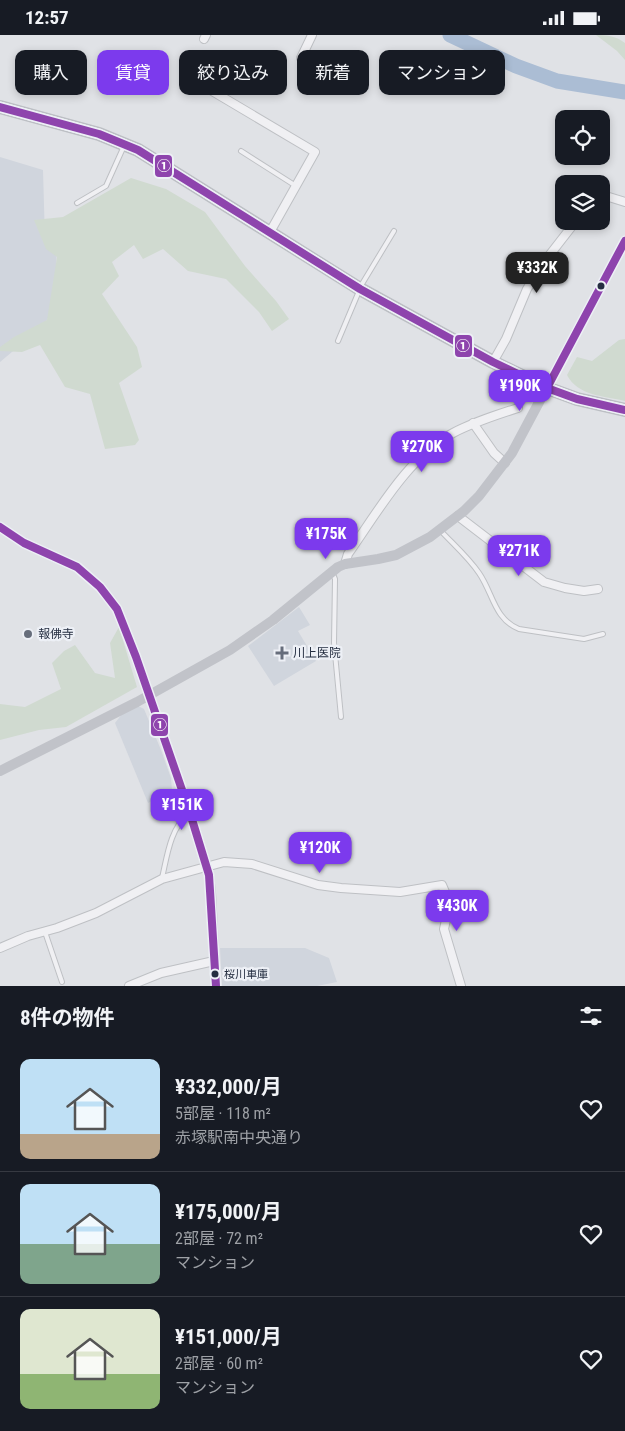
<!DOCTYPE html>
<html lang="ja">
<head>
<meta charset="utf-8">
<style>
  :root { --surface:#171b24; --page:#242831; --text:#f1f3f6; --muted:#9ea1a6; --line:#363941; --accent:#7c3aed }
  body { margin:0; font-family:"Roboto Condensed","Noto Sans JP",sans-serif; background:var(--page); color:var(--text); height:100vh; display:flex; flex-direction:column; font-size:19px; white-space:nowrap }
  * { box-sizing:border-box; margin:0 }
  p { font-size:16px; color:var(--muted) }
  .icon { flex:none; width:28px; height:28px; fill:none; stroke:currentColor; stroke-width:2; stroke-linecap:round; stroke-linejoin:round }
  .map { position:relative; height:951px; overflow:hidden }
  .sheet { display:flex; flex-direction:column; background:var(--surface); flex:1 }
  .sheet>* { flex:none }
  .guide { position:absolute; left:15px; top:15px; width:595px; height:45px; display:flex; gap:10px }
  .controls { position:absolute; left:555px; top:75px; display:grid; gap:10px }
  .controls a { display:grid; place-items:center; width:55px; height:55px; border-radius:10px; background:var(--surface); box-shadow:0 2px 8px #0003; font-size:25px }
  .price { position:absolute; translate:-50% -42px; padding:0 11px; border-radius:10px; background:var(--accent); color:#fff; font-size:16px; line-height:32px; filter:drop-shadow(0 1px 2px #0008) }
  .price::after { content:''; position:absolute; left:50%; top:30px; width:15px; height:11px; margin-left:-8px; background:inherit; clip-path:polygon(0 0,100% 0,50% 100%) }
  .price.selected { background:#222; color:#fff }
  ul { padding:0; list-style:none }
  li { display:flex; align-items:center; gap:15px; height:125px; padding:0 20px }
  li+li { border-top:1px solid var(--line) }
  li span { display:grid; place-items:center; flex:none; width:140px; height:100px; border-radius:10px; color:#555 }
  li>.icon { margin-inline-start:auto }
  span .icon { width:60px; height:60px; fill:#fffc; stroke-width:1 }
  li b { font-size:21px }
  h2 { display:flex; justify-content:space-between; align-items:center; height:60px; padding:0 20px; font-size:21px }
  .tag { padding:0 18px; border-radius:10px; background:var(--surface); box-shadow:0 2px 8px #0003; font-size:18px; line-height:45px }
  .tag.selected { background:var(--accent); color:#fff }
  .status { display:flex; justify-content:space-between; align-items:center; height:35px; padding:0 25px; background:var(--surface); direction:ltr }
  .status svg { height:14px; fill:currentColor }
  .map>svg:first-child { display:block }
  .built { fill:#d0d5dd }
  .green { fill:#d0dad0 }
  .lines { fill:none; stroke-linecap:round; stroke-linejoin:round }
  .river { stroke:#abbdd4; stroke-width:15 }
  .lane-casing { stroke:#bec0c4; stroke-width:6 }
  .street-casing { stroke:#bec0c4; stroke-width:10 }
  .primary-casing { stroke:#bcbfc4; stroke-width:14 }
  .lane { stroke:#f0f0f3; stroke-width:4 }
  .street { stroke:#f0f0f3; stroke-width:8 }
  .secondary { stroke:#c1c3c9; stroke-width:10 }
  .primary { stroke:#f4f5f6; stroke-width:11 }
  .bus-1-casing { stroke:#edf0f6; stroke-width:11 }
  .bus-1 { stroke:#8e44ad; stroke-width:8 }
  .bus-dot { fill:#252e41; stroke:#edf0f6; stroke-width:2 }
  .poi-dot { fill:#666d7b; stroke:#edf0f6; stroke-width:2 }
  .labels { text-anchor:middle; stroke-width:4.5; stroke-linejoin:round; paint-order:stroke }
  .bus-label { font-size:11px; fill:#252e41; stroke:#edf0f6; text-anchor:start }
  .poi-label { font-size:12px; fill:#252e41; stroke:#edf0f6; text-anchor:start }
  .line-badge { stroke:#edf0f6; stroke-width:2 }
  .badge-label { font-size:14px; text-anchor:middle; font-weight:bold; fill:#fff }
</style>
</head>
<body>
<div class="status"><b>12:57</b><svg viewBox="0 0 49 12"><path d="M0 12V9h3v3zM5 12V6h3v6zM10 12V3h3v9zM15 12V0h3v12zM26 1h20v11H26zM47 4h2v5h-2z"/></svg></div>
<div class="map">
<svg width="625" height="951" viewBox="0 0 625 951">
  <rect width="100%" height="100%" fill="#e0e2e6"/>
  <g class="built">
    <path d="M0,122L43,135L45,205L57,207L55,271L44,290L0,327Z"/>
    <path d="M299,572L310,590L298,596L316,626L274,651L248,611Z"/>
    <path d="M138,671L144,674L161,715L171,743L172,755L148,768L115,688L122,679Z"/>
    <path d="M220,913H305L329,923L337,947L317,951H222Z"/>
  </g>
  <g class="green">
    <path d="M596,0C608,0 616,1 625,8V25L617,16Z"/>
    <path d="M131,143L166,154L205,177L245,231L276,266L289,284L272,296L259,277L226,244L188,236L163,214L143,224L134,210L112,227L119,241L102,259L137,312L142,332L119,348L139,405L135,410L105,414L90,359L65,352L40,310L22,317L0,316V312L14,302L47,285L57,222L46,214L34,185L63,182Z"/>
    <path d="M625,304V366C604,361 578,361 567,340L577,322L592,326L619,305Z"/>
    <path d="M119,592L137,652L66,692L39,695L0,705V669L25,672L61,654L52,628L64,616L75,610L95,638L115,643L110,608Z"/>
  </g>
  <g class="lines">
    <path class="river" d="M450,0L516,31L557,46L625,57"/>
    <g class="lane-casing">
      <g id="lane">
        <path d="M241,116L296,151"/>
        <path d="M77,168L106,151L124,111"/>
        <path d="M338,306L362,249L394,196"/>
        <path d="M440,495C453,509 468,522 479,538C493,558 494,584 519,594L584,604L603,599"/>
        <path d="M332,537L335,544L334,608L341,682"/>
        <path d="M162,843C167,822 170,794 188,779"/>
        <path d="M45,897L62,947"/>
      </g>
    </g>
    <g class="street-casing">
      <g id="street">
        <path d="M312,0L301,23L347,45"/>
        <path d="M204,4L206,0"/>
        <path d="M197,47L315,117L270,197"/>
        <path d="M601,163L609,162L625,167"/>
        <path d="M493,327L506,304L527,254L541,231L576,186"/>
        <path d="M473,388L494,418L505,428"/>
        <path d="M458,481L544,547L565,553L584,556L598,554"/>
        <path d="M345,529L348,519C377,478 408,422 453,398C474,387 496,380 518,373"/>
        <path d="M0,913L28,901L57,893L96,878L162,844L224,827L252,829L318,850L341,853L400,857L442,850L448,864L449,871L444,894L461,951"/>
        <path d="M129,951L161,938L214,926"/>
      </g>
    </g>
    <g class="primary-casing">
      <path id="primary" d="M0,72L99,99L138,115L360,254L493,327L547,353L577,364L625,375"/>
    </g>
    <use href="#lane" class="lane"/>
    <use href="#street" class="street"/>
    <g class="secondary">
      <path d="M0,492L24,508L77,532L100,552L117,574L136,622L190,778L209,840L211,857L216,951"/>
      <path d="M0,736L137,667L230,615L273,585L338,532L345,529L378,524L396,520L430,502L464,476L479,461L512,418L625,206"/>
    </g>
    <use href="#primary" class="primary"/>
    <g class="bus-1-casing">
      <g id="bus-1">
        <path d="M0,72L99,99L138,115L360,254L493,327L547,353L577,364L625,375"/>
        <path d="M547,353L625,206"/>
        <path d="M0,492L24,508L77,532L100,552L117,574L136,622L190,778L209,840L216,951"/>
      </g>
    </g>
    <use href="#bus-1" class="bus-1"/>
  </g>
  <g class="bus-dot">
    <circle cx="601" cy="251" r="4.5"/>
    <circle cx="215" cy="939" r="4.5"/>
  </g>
  <g class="poi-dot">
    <circle cx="28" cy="599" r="5"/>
    <path d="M279.5 610.5h5v5h5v5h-5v5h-5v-5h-5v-5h5z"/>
  </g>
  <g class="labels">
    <g class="bus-label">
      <text x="224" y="943">桜川車庫</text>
    </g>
    <g class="poi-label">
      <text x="38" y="603">報佛寺</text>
      <text x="293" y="622">川上医院</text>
    </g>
  </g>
  <g class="line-badge">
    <rect x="154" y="119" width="19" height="24" rx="5" fill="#8e44ad"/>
    <rect x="454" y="299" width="19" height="24" rx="5" fill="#8e44ad"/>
    <rect x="150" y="678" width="19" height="24" rx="5" fill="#8e44ad"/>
  </g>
  <g class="badge-label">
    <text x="164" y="136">①</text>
    <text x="463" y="316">①</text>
    <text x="160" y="695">①</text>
  </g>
</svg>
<div class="controls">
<a><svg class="icon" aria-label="locate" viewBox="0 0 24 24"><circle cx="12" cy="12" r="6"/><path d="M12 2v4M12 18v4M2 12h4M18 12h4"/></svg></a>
<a><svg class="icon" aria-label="layers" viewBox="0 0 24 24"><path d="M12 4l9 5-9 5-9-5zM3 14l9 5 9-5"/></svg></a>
</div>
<b class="price selected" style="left:537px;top:259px">¥332K</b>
<b class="price" style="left:520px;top:377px">¥190K</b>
<b class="price" style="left:422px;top:438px">¥270K</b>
<b class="price" style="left:326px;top:525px">¥175K</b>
<b class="price" style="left:519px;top:542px">¥271K</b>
<b class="price" style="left:182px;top:796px">¥151K</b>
<b class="price" style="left:320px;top:839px">¥120K</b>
<b class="price" style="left:457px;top:897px">¥430K</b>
<div class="guide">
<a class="tag">購入</a>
<a class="tag selected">賃貸</a>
<a class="tag">絞り込み</a>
<a class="tag">新着</a>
<a class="tag">マンション</a>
</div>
</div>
<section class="sheet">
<h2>8件の物件<svg class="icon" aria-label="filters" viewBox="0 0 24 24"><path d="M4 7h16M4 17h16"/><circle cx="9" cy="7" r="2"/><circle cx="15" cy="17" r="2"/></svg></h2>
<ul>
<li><span style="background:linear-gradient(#bfe0f5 75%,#b9a48a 0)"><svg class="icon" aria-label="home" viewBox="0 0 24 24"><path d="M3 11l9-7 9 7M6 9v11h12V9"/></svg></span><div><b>¥332,000/月</b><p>5部屋 · 118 m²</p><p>赤塚駅南中央通り</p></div><svg class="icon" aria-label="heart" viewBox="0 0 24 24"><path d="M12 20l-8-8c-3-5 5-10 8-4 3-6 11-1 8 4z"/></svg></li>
<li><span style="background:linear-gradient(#bfe0f5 60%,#7fa58c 0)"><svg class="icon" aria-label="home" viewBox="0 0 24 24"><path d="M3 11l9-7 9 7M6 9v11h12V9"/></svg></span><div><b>¥175,000/月</b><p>2部屋 · 72 m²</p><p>マンション</p></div><svg class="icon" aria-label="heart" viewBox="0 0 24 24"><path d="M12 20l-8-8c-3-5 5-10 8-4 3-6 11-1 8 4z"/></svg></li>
<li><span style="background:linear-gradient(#dfe7d0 65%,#8fb573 0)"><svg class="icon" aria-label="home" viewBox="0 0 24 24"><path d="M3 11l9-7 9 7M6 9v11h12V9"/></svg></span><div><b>¥151,000/月</b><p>2部屋 · 60 m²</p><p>マンション</p></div><svg class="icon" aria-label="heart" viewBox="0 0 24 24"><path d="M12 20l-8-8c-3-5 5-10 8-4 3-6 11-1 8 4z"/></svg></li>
</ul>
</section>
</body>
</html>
